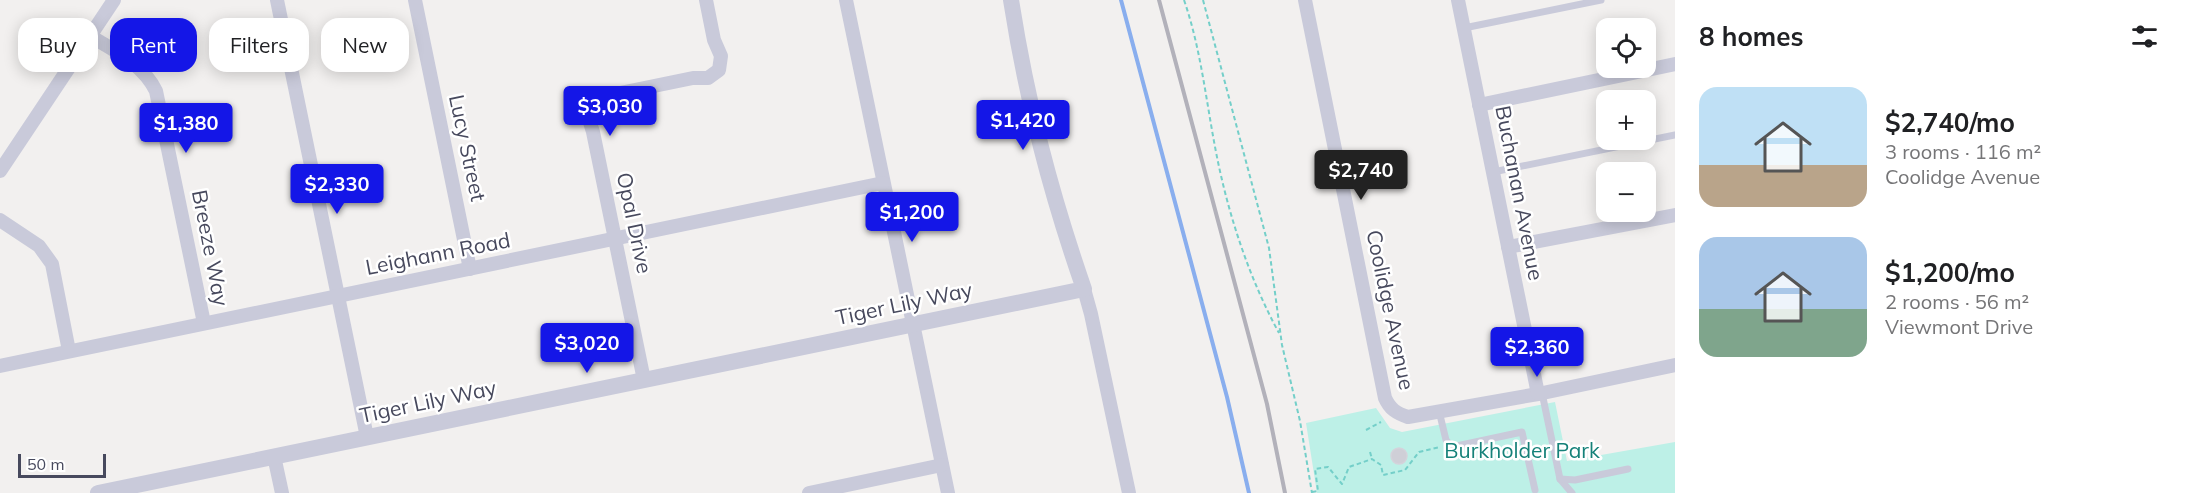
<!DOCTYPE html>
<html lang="en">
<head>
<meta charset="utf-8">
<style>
  :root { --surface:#fff; --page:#f6f6f6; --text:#202124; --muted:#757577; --accent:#1416e7 }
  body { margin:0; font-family:Mulish,sans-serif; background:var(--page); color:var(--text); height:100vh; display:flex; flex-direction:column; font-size:22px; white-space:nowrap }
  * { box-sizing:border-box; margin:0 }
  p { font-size:20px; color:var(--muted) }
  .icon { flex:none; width:33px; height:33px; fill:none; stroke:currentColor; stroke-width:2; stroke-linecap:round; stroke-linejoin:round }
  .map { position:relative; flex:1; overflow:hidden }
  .side { display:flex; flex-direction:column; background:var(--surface); width:510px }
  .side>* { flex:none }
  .top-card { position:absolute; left:18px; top:18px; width:570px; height:54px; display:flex; gap:12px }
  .buttons { position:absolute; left:1596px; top:18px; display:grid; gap:12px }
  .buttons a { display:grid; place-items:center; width:60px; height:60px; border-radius:12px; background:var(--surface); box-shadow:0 3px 15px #0003; font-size:30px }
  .scale { position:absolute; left:18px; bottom:15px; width:88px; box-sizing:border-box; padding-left:6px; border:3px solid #47495d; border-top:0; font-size:16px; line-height:21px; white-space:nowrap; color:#47495d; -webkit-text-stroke:4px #fff; paint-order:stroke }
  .price { position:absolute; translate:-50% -51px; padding:0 14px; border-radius:6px; background:var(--accent); color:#fff; font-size:20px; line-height:39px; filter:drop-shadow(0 2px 3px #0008) }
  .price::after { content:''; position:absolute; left:50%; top:36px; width:18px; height:14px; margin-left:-9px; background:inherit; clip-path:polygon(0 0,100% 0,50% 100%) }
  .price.on { background:#222; color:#fff }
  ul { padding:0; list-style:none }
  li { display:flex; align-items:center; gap:18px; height:150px; padding:0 24px }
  li span { display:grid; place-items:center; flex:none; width:168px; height:120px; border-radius:18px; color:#555 }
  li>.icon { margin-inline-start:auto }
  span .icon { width:72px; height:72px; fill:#fffc; stroke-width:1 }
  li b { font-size:26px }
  h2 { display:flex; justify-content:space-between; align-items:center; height:72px; padding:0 24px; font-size:26px }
  .chip { padding:0 21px; border-radius:18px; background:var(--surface); box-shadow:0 3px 15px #0003; font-size:21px; line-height:54px }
  .chip.on { background:var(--accent); color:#fff }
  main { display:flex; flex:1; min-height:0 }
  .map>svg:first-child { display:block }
  .green { fill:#bdf0e7 }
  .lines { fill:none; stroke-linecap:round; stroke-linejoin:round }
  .stream { stroke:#89aeee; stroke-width:4 }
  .building { fill:#cfcfd7; stroke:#d4d3db; stroke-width:1.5 }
  .path { stroke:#74cfc9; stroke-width:2; stroke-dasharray:4.5 3; stroke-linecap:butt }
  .service { stroke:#c9cada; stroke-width:7 }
  .minor { stroke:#c9cada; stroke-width:14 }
  .tertiary { stroke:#c9cada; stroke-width:16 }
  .rail { stroke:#b2b1ba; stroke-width:4 }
  .labels { text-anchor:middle; stroke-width:5; stroke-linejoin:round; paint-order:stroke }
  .street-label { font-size:21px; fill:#47495d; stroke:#fff }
  .park-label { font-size:21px; fill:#158179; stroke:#fff }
</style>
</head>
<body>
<main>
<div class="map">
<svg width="1675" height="493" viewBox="0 0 1675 493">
  <rect width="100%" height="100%" fill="#f2f0ef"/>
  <path class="green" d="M1555,402L1567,461L1675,442V493H1317L1306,423L1376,408L1390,428L1402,432Z"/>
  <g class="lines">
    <path class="stream" d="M1121,0L1227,397L1249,493"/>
  </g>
  <circle class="building" cx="1399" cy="456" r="8"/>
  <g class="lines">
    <g class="path">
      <path d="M1184,0C1201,49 1206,101 1216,152C1228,214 1249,278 1279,333"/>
      <path d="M1203,0L1269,248L1282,345L1300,421L1312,493"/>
      <path d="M1366,430L1381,422"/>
      <path d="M1370,452L1372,459"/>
      <path d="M1312,492L1318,491L1315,469L1328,467L1342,484L1349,467L1372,459L1381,465L1383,475L1405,470L1419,452L1440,447"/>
    </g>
    <g class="service">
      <path d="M1464,28L1601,0"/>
      <path d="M1493,172L1675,135"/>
      <path d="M1542,393L1560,479L1572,493"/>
      <path d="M1439,411L1446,440L1452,447L1522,432L1535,490"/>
      <path d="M1560,479L1575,480L1628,469"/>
    </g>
    <g class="minor">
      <path d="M277,0L367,437"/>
      <path d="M415,0L470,269"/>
      <path d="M846,0L948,493"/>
      <path d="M1305,0L1385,398C1390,409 1396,413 1408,417L1538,394L1675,365"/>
      <path d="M1458,0L1538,394"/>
      <path d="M90,36C115,51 143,64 156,91L204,323"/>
      <path d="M1479,105L1675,64"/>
      <path d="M0,171L114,0"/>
      <path d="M0,220L39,246L52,264L69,351"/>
      <path d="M1508,247L1675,215"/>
      <path d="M1084,289L1091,314L1129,493"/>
      <path d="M0,366L883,183"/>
      <path d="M644,380L593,132L588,116L590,103L602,95L620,93L693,78H708L719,70L721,56L714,40L706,0"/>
      <path d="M274,456L282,493"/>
      <path d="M809,493L942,465"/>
    </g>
    <path class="tertiary" d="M98,493L1084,289C1050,191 1027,102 1011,0"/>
    <path class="rail" d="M1159,0L1267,404L1285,493"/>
  </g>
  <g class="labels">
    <g class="street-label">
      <text transform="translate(467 148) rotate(78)" y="7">Lucy Street</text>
      <text transform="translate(1519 193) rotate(79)" y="7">Buchanan Avenue</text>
      <text transform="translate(634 223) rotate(78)" y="7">Opal Drive</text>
      <text transform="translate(210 248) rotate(79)" y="7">Breeze Way</text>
      <text transform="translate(438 254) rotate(-11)" y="7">Leighann Road</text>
      <text transform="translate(904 304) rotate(-12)" y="7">Tiger Lily Way</text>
      <text transform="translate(1390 310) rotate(78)" y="7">Coolidge Avenue</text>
      <text transform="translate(428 402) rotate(-12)" y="7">Tiger Lily Way</text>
    </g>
    <g class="park-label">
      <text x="1522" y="458">Burkholder Park</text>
    </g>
  </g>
</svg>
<div class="buttons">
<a><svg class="icon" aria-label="locate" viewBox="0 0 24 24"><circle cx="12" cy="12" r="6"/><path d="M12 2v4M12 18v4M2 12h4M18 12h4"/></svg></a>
<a>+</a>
<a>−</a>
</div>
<div class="scale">50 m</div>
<b class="price" style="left:610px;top:137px">$3,030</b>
<b class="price" style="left:1023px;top:151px">$1,420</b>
<b class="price" style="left:186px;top:154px">$1,380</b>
<b class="price on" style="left:1361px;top:201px">$2,740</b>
<b class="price" style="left:337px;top:215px">$2,330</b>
<b class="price" style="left:912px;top:243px">$1,200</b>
<b class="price" style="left:587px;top:374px">$3,020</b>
<b class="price" style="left:1537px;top:378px">$2,360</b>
<div class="top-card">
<a class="chip">Buy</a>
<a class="chip on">Rent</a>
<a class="chip">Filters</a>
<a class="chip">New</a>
</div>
</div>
<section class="side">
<h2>8 homes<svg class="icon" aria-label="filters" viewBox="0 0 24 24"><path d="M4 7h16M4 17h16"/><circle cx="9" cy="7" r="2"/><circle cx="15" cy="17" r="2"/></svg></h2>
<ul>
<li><span style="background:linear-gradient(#bfe0f5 65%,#b9a48a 0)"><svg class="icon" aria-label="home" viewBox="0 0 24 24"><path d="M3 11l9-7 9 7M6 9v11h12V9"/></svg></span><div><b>$2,740/mo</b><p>3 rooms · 116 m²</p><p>Coolidge Avenue</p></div></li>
<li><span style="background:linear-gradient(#a9c7e8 60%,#7fa58c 0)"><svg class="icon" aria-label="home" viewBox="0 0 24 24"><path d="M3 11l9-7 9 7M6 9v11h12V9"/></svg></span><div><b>$1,200/mo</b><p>2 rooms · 56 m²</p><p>Viewmont Drive</p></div></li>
</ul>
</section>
</main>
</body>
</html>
